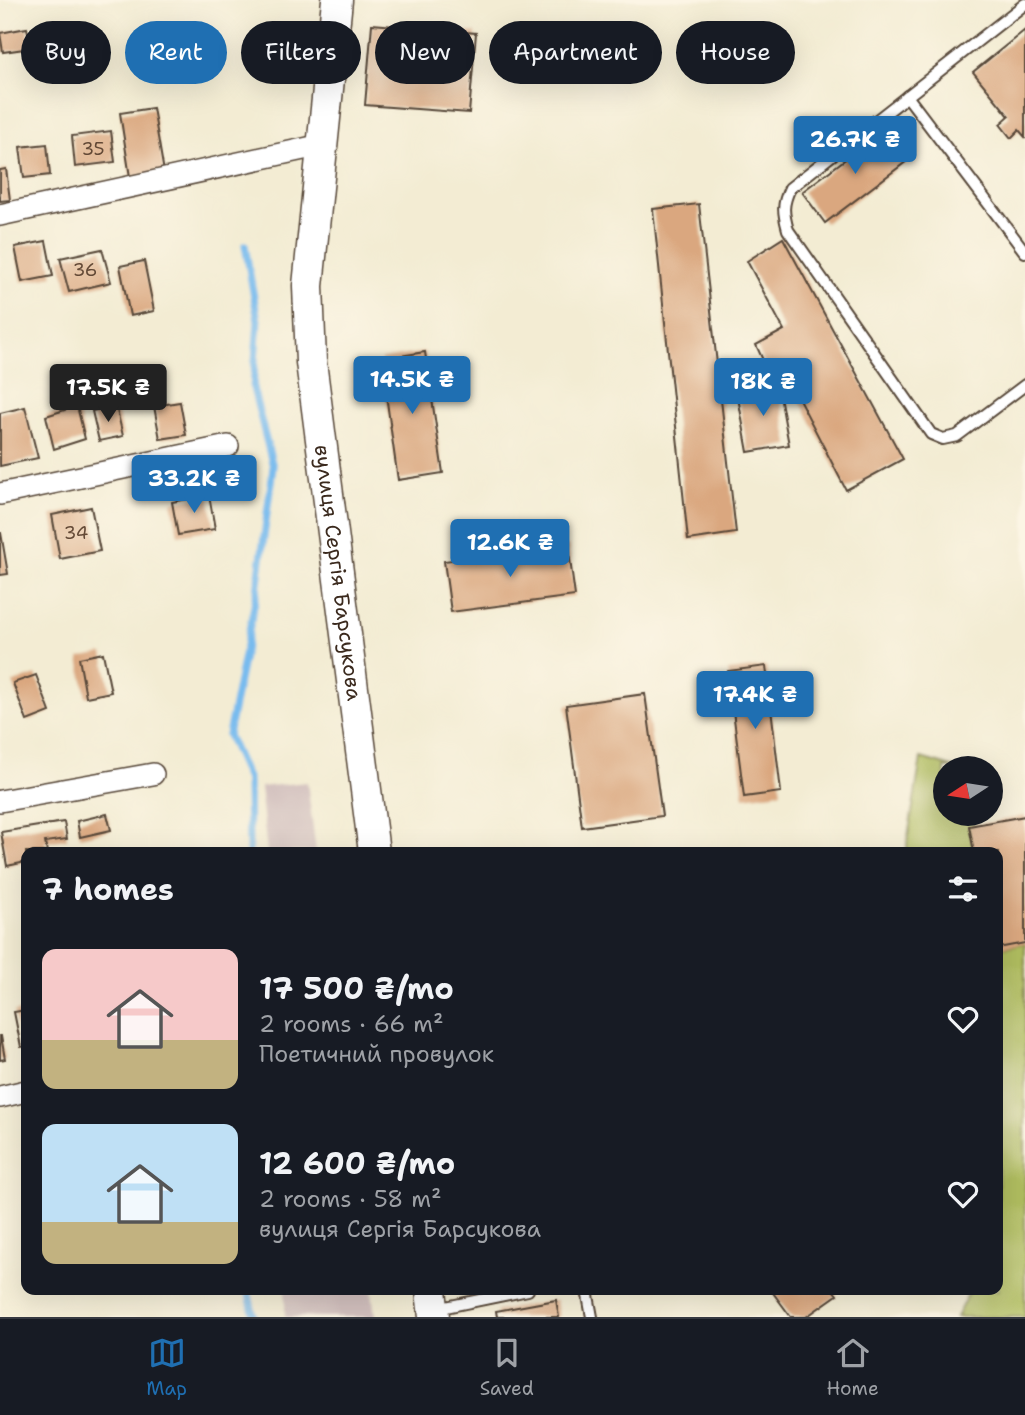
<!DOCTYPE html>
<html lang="en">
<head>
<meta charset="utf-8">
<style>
  :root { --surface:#171b24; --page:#242831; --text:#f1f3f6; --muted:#9ea1a6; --line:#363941; --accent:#1f6fb2 }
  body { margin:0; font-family:"Shantell Sans",sans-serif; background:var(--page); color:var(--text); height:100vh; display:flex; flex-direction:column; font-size:26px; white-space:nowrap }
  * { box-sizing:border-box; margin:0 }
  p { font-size:23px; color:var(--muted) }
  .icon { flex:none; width:38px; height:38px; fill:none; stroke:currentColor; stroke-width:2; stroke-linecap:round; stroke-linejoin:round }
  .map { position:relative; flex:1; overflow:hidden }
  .panel { position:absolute; left:21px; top:847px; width:982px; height:448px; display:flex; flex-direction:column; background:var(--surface); border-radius:14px; box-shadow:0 7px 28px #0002 }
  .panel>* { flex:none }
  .guide { position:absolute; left:21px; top:21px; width:984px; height:63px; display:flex; gap:14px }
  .needle { width:46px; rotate:258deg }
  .controls { position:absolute; left:933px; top:756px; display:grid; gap:14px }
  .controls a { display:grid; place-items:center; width:70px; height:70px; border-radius:50%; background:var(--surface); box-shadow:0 7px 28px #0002; font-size:35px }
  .price { position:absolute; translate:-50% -60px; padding:0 16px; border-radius:7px; background:var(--accent); color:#fff; font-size:23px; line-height:46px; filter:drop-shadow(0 2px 4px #0008) }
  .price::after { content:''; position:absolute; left:50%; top:42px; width:21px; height:16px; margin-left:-10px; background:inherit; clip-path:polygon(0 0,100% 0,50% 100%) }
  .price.on { background:#222; color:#fff }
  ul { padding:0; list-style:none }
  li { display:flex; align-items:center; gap:21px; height:175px; padding:0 21px }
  li span { display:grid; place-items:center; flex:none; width:196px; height:140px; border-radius:14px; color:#555 }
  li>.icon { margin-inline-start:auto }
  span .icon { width:84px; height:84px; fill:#fffc; stroke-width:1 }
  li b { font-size:30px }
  h2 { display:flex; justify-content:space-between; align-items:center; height:84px; padding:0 21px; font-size:30px }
  .tag { padding:0 24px; border-radius:32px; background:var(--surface); box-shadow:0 7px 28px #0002; font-size:24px; line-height:63px }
  .tag.on { background:var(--accent); color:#fff }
  .menu { display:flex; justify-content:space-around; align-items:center; height:98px; border-top:2px solid var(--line); background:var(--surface); font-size:19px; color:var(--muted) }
  .menu a { display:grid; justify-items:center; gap:4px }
  .menu .on { color:var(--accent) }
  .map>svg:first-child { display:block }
  .industrial { fill:#d1bfbd }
  .green { fill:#afbc5e; stroke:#75733e; stroke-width:2 }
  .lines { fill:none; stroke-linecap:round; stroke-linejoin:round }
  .stream { stroke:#78bbee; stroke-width:7 }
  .building { fill:#daa77f }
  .lane-casing { stroke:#574739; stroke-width:14 }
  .street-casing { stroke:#574739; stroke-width:24 }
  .secondary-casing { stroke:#574739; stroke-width:33 }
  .lane { stroke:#fff; stroke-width:10 }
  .street { stroke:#fff; stroke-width:21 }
  .secondary { stroke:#fff; stroke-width:30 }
  .labels { text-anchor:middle; stroke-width:7; stroke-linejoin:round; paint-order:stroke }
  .number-label { font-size:18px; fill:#634936 }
  .street-label { font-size:21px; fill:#3b2a1e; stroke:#fcf5e5 }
</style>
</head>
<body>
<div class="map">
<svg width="1025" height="1317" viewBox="0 0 1025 1317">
  <rect width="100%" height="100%" fill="#fcf5e5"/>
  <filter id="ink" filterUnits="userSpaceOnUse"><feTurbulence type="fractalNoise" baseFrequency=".0143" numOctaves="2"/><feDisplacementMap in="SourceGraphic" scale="14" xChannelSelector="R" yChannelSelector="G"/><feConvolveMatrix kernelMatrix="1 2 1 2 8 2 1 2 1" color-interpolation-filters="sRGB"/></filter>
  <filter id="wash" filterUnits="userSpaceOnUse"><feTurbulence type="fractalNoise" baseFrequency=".00686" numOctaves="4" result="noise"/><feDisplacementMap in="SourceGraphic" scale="28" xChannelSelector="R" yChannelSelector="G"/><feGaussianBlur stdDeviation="1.57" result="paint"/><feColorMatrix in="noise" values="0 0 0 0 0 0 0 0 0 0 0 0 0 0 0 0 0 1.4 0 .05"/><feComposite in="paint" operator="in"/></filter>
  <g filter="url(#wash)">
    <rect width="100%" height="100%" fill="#f3ecd3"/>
    <g class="industrial">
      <path d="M307,782L316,852H267L260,787Z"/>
      <path d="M285,1290H372L375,1317H285Z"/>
    </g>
    <g class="green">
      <path d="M921,758L955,768H945V814H988L969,827L974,852H907V843Z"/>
      <path d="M1025,943V1317H956L970,1290H998V948Z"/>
    </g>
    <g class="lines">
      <g class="stream">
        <path d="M245,245L258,321L253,388L273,467L257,591L228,735L248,780L249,852"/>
        <path d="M248,1290L254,1317"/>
      </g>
    </g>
    <g id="blocks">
      <g class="building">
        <path d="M372,24L476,33L469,113L365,105Z"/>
        <path d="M27,28L29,37L36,36L38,47L3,52L0,33Z"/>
        <path d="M1025,30V137L1019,130L1011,138L1000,124L1009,116L973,72Z"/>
        <path d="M153,108L164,172L130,177L120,113Z"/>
        <path d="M884,130L907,161L825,223L802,192Z"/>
        <path d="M111,131L115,162L75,167L72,136Z"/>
        <path d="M47,144L50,175L24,178L20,147Z"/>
        <path d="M6,169L10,200L0,201V170Z"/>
        <path d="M699,204L736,533L688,540L653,209Z"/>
        <path d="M783,238L903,459L846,490L781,364L768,371L756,345L784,330L747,261Z"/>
        <path d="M46,241L53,276L22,282L15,247Z"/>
        <path d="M102,249L111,282L69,292L60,258Z"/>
        <path d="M144,261L154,311L130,316L120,266Z"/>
        <path d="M425,352L443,473L398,480L381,359Z"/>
        <path d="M778,385L789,445L748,452L737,392Z"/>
        <path d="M180,402L186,435L160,439L154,406Z"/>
        <path d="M77,406L85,439L54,449L46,416Z"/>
        <path d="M116,406L123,436L99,441L92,411Z"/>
        <path d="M25,407L38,458L0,466V413Z"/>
        <path d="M209,495L215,529L178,535L172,502Z"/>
        <path d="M91,507L100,551L60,559L52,515Z"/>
        <path d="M0,533H1L8,574L0,575Z"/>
        <path d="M568,545L575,596L451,612L444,561Z"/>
        <path d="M103,653L111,692L86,697L79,658Z"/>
        <path d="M766,666L781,792L744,797L728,671Z"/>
        <path d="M36,675L50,712L27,721L13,683Z"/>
        <path d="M645,694L662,816L582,827L566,705Z"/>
        <path d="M107,814L111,830L80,837L77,821Z"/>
        <path d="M1025,816V943L998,948V852H974L969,826Z"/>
        <path d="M64,822L67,839L45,842L47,852H26V862L7,866L1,832Z"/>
        <path d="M26,1010V1046L21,1047L14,1012Z"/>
        <path d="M0,1036H1L5,1059L0,1060Z"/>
        <path d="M771,1290H833L837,1295L806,1317H791Z"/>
        <path d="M556,1300L559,1317H497L496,1311Z"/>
      </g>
    </g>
  </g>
  <g filter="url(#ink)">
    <use href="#blocks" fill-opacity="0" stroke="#574739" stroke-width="2"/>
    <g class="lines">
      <g class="lane-casing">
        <g id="lane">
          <path d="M1025,4L790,188C782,205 783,212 788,230L931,434L943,439L957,436L1025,385"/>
          <path d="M907,96L1025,252"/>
          <path d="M587,1290L592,1317"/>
          <path d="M436,1309L528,1290"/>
        </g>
      </g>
      <g class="street-casing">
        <g id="street">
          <path d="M0,215L322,145"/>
          <path d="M0,494L228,446"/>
          <path d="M0,801L153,774"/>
          <path d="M0,1097L26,1091"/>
        </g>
      </g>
      <g class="secondary-casing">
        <g id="secondary">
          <path id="s1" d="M337,0L308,286L311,362L374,852"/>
          <path d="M431,1290L434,1317"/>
        </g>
      </g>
      <use href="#lane" class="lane"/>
      <use href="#street" class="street"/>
      <use href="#secondary" class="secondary"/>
    </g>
  </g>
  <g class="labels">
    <g class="number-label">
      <text x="93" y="155">35</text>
      <text x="85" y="276">36</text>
      <text x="76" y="539">34</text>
    </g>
    <g class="street-label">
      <text dy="7" stroke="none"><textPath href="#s1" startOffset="576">вулиця Сергія Барсукова</textPath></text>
    </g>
  </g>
</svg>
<div class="controls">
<a><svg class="needle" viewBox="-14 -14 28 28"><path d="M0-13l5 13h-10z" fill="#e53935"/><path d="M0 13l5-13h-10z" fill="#9ea1a6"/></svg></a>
</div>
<b class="price" style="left:855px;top:176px">26.7K ₴</b>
<b class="price" style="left:412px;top:416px">14.5K ₴</b>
<b class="price" style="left:763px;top:418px">18K ₴</b>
<b class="price on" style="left:108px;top:424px">17.5K ₴</b>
<b class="price" style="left:194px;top:515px">33.2K ₴</b>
<b class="price" style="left:510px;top:579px">12.6K ₴</b>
<b class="price" style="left:755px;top:731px">17.4K ₴</b>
<div class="guide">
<a class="tag">Buy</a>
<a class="tag on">Rent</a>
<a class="tag">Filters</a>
<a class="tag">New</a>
<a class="tag">Apartment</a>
<a class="tag">House</a>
</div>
<section class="panel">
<h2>7 homes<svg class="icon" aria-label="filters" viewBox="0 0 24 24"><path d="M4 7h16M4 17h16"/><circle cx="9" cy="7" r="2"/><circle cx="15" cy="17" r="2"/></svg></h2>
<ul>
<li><span style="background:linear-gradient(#f6c9c9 65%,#c2b280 0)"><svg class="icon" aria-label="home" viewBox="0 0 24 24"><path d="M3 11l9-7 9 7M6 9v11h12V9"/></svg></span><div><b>17 500 ₴/mo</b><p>2 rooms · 66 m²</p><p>Поетичний провулок</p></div><svg class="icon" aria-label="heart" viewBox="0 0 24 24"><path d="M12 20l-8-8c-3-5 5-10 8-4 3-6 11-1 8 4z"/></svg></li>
<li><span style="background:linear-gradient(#bfe0f5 70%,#c2b280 0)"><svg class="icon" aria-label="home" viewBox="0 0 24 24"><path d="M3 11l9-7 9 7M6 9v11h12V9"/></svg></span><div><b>12 600 ₴/mo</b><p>2 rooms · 58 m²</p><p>вулиця Сергія Барсукова</p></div><svg class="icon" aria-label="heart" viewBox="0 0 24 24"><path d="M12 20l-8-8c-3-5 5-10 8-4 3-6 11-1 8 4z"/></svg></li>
</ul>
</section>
</div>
<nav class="menu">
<a class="on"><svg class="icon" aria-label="map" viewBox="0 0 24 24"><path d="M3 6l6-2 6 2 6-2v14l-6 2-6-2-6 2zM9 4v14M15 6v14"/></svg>Map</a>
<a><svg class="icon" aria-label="saved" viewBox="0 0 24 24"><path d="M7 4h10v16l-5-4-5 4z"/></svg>Saved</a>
<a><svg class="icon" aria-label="home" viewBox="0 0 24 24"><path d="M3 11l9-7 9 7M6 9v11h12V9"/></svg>Home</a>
</nav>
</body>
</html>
